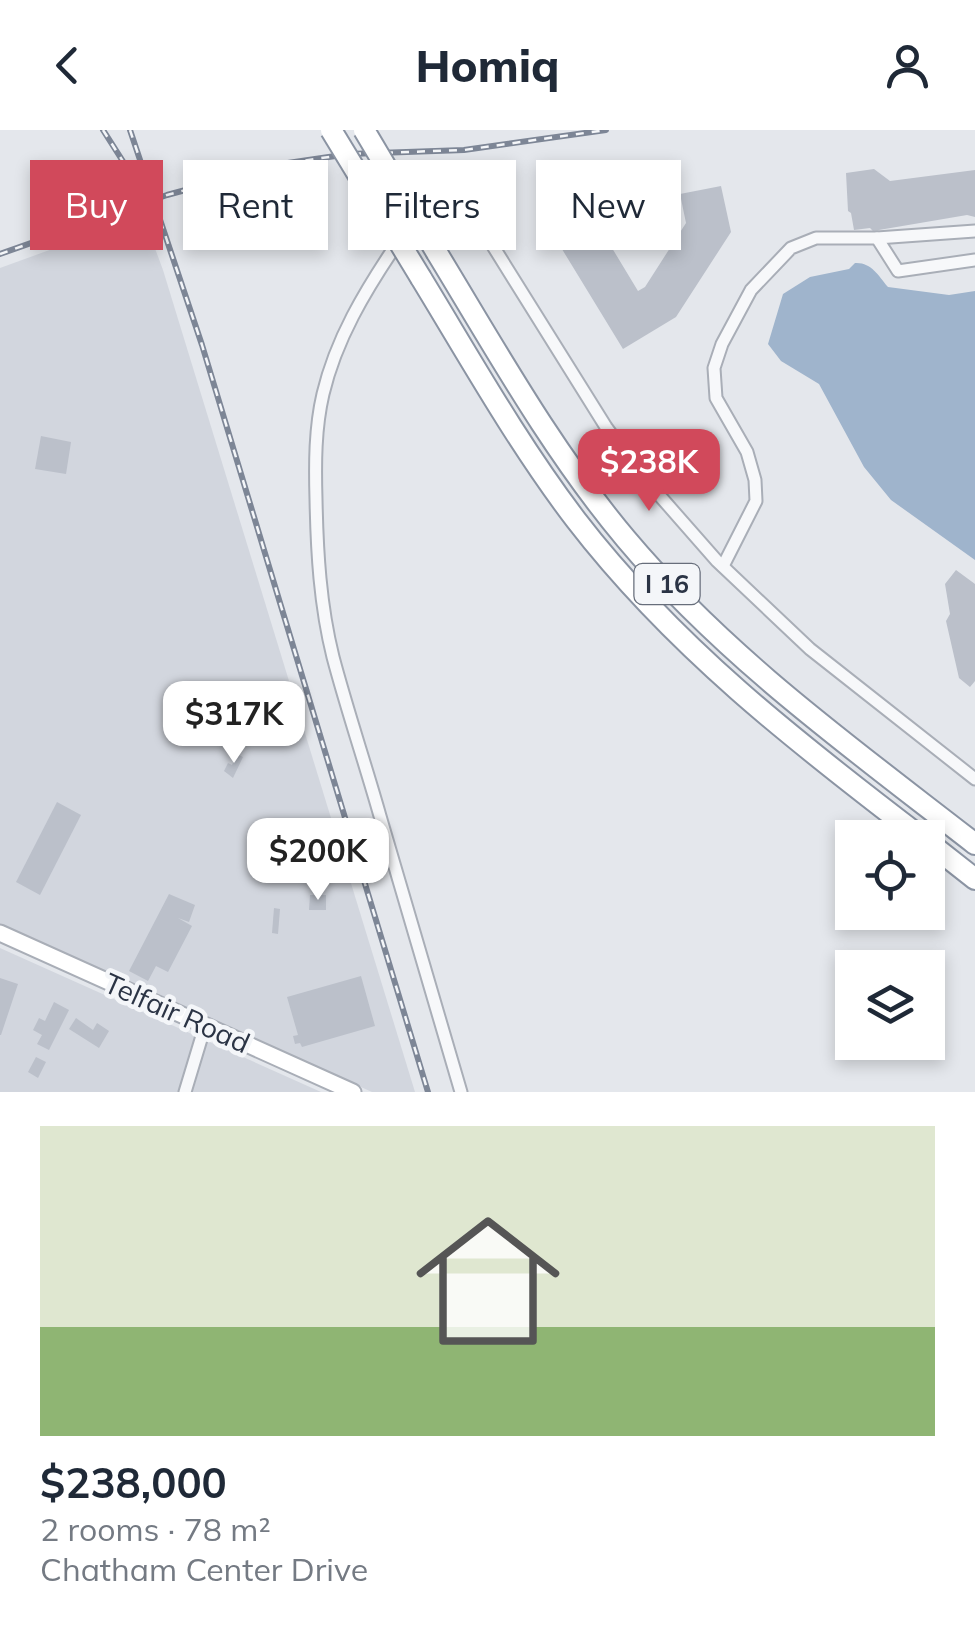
<!DOCTYPE html>
<html lang="en">
<head>
<meta charset="utf-8">
<style>
  :root { --surface:#fff; --page:#f2f2f3; --text:#1f2937; --muted:#747a83; --line:#e0e1e3; --accent:#d1495b }
  body { margin:0; font-family:Mulish,sans-serif; background:var(--page); color:var(--text); height:100vh; display:flex; flex-direction:column; font-size:38px; white-space:nowrap }
  * { box-sizing:border-box; margin:0 }
  p { font-size:32px; color:var(--muted) }
  .icon { flex:none; width:55px; height:55px; fill:none; stroke:currentColor; stroke-width:2; stroke-linecap:round; stroke-linejoin:round }
  .map { position:relative; height:962px; overflow:hidden }
  .panel { display:flex; flex-direction:column; background:var(--surface); flex:1 }
  .panel>* { flex:none }
  .hud { position:absolute; left:30px; top:30px; width:915px; height:90px; display:flex; gap:20px }
  .tools { position:absolute; left:835px; top:690px; display:grid; gap:20px }
  .tools a { display:grid; place-items:center; width:110px; height:110px; border-radius:0px; background:var(--surface); box-shadow:0 5px 15px #0003; font-size:50px }
  .price { position:absolute; translate:-50% -85px; padding:0 22px; border-radius:20px; background:#fff; color:#222; font-size:32px; line-height:65px; filter:drop-shadow(0 2px 5px #0008) }
  .price::after { content:''; position:absolute; left:50%; top:60px; width:30px; height:22px; margin-left:-15px; background:inherit; clip-path:polygon(0 0,100% 0,50% 100%) }
  .price.current { background:var(--accent); color:#fff }
  ul { padding:0; list-style:none }
  li { display:grid; align-content:center; gap:20px; height:530px; padding:0 40px }
  li+li { border-top:2px solid var(--line) }
  li span { display:grid; place-items:center; height:310px; border-radius:0px; color:#555 }
  li>.icon { margin-inline-start:auto }
  span .icon { width:180px; height:180px; fill:#fffc; stroke-width:1 }
  li b { font-size:42px }
  .pill { padding:0 35px; border-radius:0px; background:var(--surface); box-shadow:0 5px 15px #0003; font-size:35px; line-height:90px }
  .pill.current { background:var(--accent); color:#fff }
  header { display:flex; justify-content:space-between; align-items:center; height:130px; padding:0 40px; background:var(--surface); font-size:45px; font-weight:800 }
  .map>svg:first-child { display:block }
  .built { fill:#d2d6de }
  .water { fill:#9fb4cc }
  .building { fill:#bbc0ca }
  .lines { fill:none; stroke-linecap:round; stroke-linejoin:round }
  .street-casing { stroke:#a9aeb7; stroke-width:15 }
  .secondary-casing { stroke:#a9aeb7; stroke-width:19 }
  .highway-casing { stroke:#8b94a3; stroke-width:24 }
  .street { stroke:#f7f8fa; stroke-width:11 }
  .secondary { stroke:#fff; stroke-width:15 }
  .highway { stroke:#fff; stroke-width:20 }
  .rail-casing { stroke:#7d8696; stroke-width:6 }
  .rail { stroke:#f4f6f9; stroke-width:2.5; stroke-dasharray:8; stroke-linecap:butt }
  .highway-bridge-casing { stroke:#8b94a3; stroke-width:24; stroke-linecap:butt }
  .highway-bridge { stroke:#fff; stroke-width:20 }
  .labels { text-anchor:middle; stroke-width:9; stroke-linejoin:round; paint-order:stroke }
  .shield { fill:#f4f6f9; stroke:#676e7b; stroke-width:2.5 }
  .shield-label { font-size:25px; font-weight:bold; fill:#2b3445 }
  .street-label { font-size:28px; fill:#2b3445; stroke:#f4f6f9 }
</style>
</head>
<body>
<header><svg class="icon" aria-label="back" viewBox="0 0 24 24"><path d="M15 5l-7 7 7 7"/></svg>Homiq<svg class="icon" aria-label="person" viewBox="0 0 24 24"><circle cx="12" cy="8" r="4"/><path d="M4 21q1-7 8-7t8 7"/></svg></header>
<div class="map">
<svg width="975" height="962" viewBox="0 0 975 962">
  <rect width="100%" height="100%" fill="#e4e7ec"/>
  <g class="built">
    <path d="M143,86L163,140L415,962H372L0,795V138Z"/>
    <path d="M0,818L321,962H0Z"/>
  </g>
  <path class="water" d="M855,133C871,132 878,145 888,157L949,165L975,161V430L891,370L864,337L819,254L781,231L768,214L783,164L810,147L849,139Z"/>
  <g class="building">
    <path d="M874,39L890,51L975,40V87L967,85L873,101L870,98L854,100L851,83L848,81L846,43Z"/>
    <path d="M721,56L731,102L676,187L623,219L543,88L555,81L586,75L638,161L645,157L686,93L680,64Z"/>
    <path d="M41,306L71,312L66,344L35,339Z"/>
    <path d="M956,440L975,454V551L970,557L959,548L946,491L950,484L945,454Z"/>
    <path d="M237,624L243,627L233,648L224,641L228,633L232,635Z"/>
    <path d="M57,672L81,685L40,765L16,752Z"/>
    <path d="M169,764L195,775L189,792L178,788L192,796L168,842L156,836L148,851L129,841Z"/>
    <path d="M310,765H326V780H309Z"/>
    <path d="M274,778L280,779L278,804L272,803Z"/>
    <path d="M361,846L375,896L302,917L300,913L295,914L293,906L298,905L287,867Z"/>
    <path d="M0,848L18,854L1,905H0Z"/>
    <path d="M54,872L69,880L49,920L37,914L42,905L33,900L39,888L45,891Z"/>
    <path d="M76,888L93,900L97,893L109,901L99,918L69,899Z"/>
    <path d="M36,927L46,932L38,948L28,942Z"/>
  </g>
  <g class="lines">
    <g class="street-casing">
      <g id="street">
        <path d="M877,108L898,141L975,130"/>
        <path d="M723,436L756,371L755,350L747,322L716,268L714,238L722,214L751,160L791,118L816,108H877L975,101"/>
        <path d="M185,962L205,896"/>
        <path d="M461,962C434,870 407,778 380,686C365,633 347,580 333,527C320,475 317,422 316,369C315,334 315,298 323,264C336,209 365,161 396,115C417,84 445,70 478,92L606,297L638,341L717,431L810,519L975,649"/>
      </g>
    </g>
    <g class="secondary-casing">
      <path id="secondary" d="M0,803L353,962"/>
    </g>
    <g class="highway-casing">
      <g id="highway">
        <path d="M437,123C496,220 552,321 626,409C726,528 853,619 975,714"/>
        <path d="M421,148C471,230 518,314 576,390C673,516 796,612 922,708"/>
        <path d="M928,712L975,749"/>
      </g>
    </g>
    <use href="#street" class="street"/>
    <use href="#secondary" class="secondary"/>
    <use href="#highway" class="highway"/>
    <g class="rail-casing">
      <g id="rail">
        <path d="M103,0L138,55"/>
        <path d="M130,0L202,215L428,962"/>
        <path d="M0,124L167,65L281,34L349,24L464,20L606,0"/>
      </g>
    </g>
    <use href="#rail" class="rail"/>
    <g class="highway-bridge-casing">
      <g id="highway-bridge">
        <path d="M331,0L421,148"/>
        <path d="M364,0L437,123"/>
      </g>
    </g>
    <use href="#highway-bridge" class="highway-bridge"/>
  </g>
  <g class="labels">
    <rect class="shield" x="634.5" y="434" width="65" height="40" rx="8"/>
    <g class="shield-label">
      <text x="667" y="463">I 16</text>
    </g>
    <g class="street-label">
      <text transform="translate(177 883) rotate(24)" y="10">Telfair Road</text>
    </g>
  </g>
</svg>
<div class="tools">
<a><svg class="icon" aria-label="locate" viewBox="0 0 24 24"><circle cx="12" cy="12" r="6"/><path d="M12 2v4M12 18v4M2 12h4M18 12h4"/></svg></a>
<a><svg class="icon" aria-label="layers" viewBox="0 0 24 24"><path d="M12 4l9 5-9 5-9-5zM3 14l9 5 9-5"/></svg></a>
</div>
<b class="price current" style="left:649px;top:384px">$238K</b>
<b class="price" style="left:234px;top:636px">$317K</b>
<b class="price" style="left:318px;top:773px">$200K</b>
<div class="hud">
<a class="pill current">Buy</a>
<a class="pill">Rent</a>
<a class="pill">Filters</a>
<a class="pill">New</a>
</div>
</div>
<section class="panel">
<ul>
<li><span style="background:linear-gradient(#dfe7d0 65%,#8fb573 0)"><svg class="icon" aria-label="home" viewBox="0 0 24 24"><path d="M3 11l9-7 9 7M6 9v11h12V9"/></svg></span><div><b>$238,000</b><p>2 rooms · 78 m²</p><p>Chatham Center Drive</p></div></li>
</ul>
</section>
</body>
</html>
